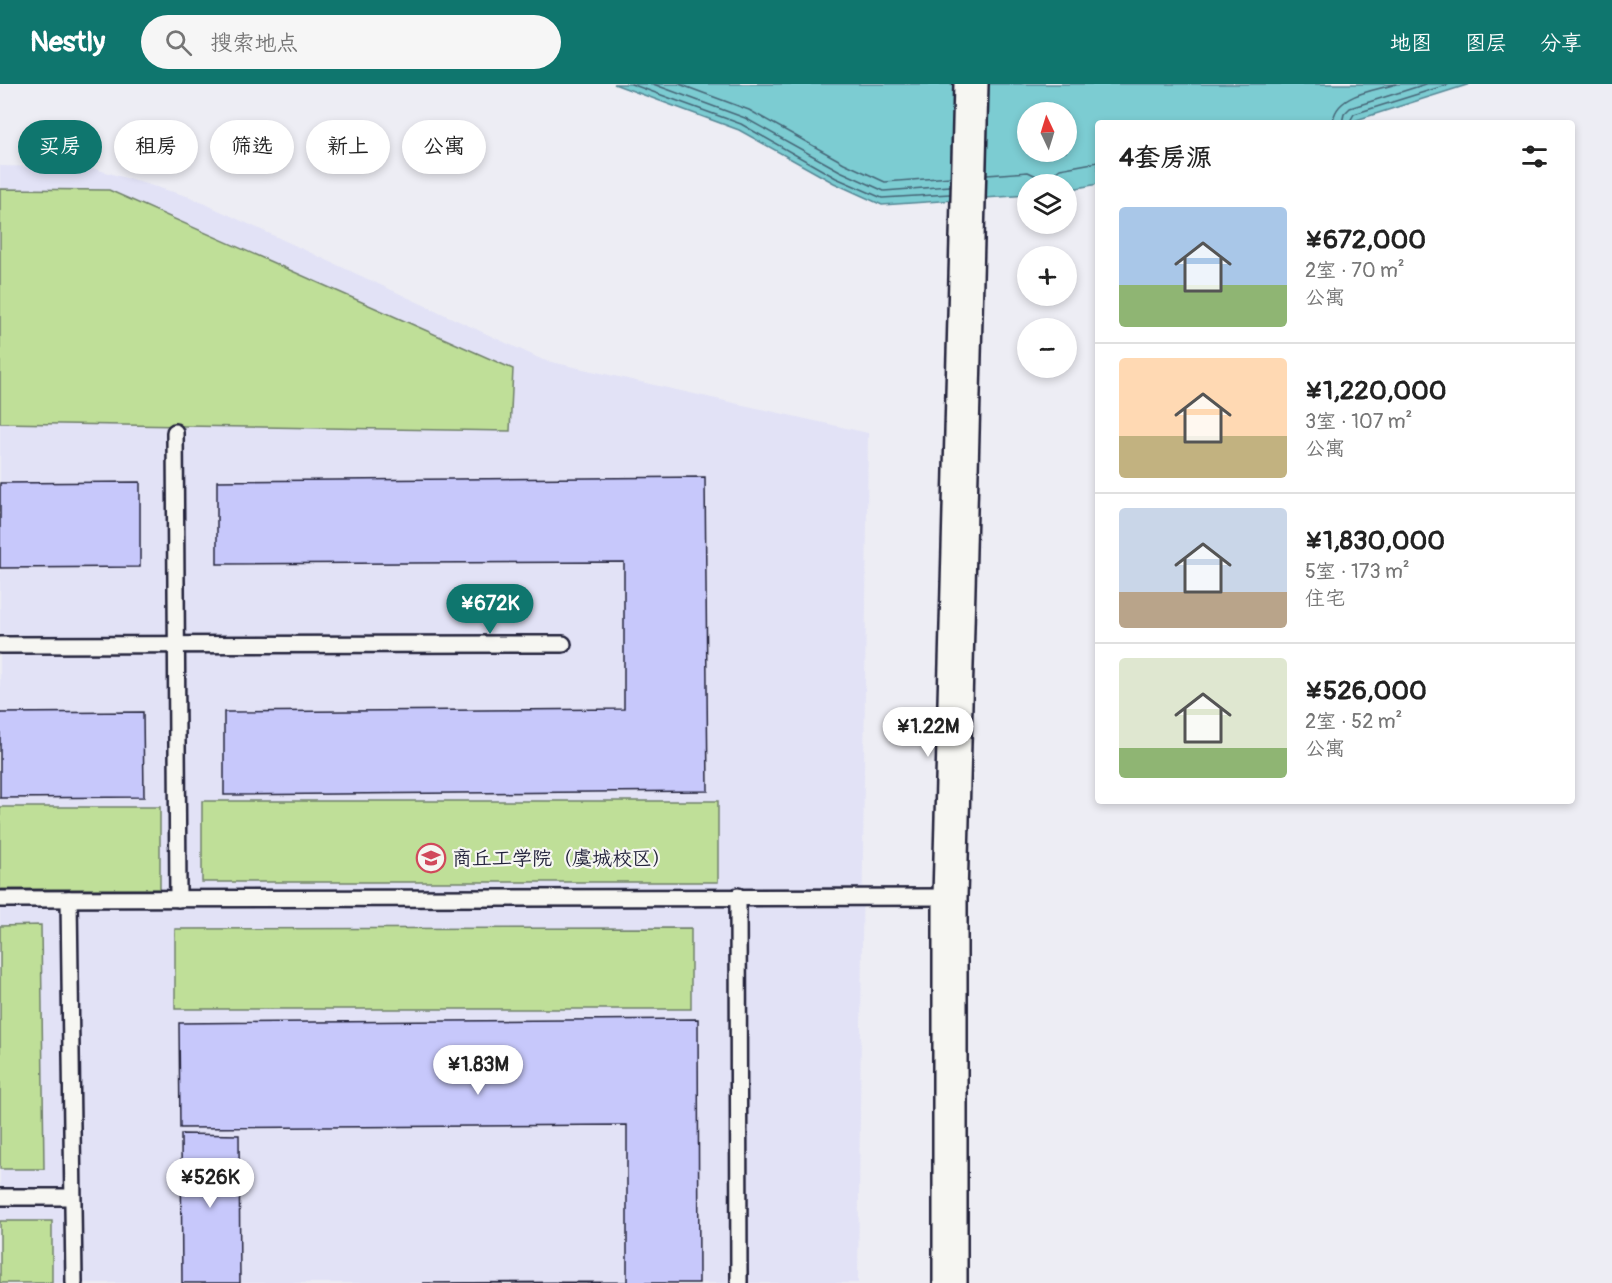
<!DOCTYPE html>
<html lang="zh">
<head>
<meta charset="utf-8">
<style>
  :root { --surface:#fff; --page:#f6f6f6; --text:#222; --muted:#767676; --line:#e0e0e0; --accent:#0f766e }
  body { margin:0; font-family:Pangolin,"LXGW WenKai TC",sans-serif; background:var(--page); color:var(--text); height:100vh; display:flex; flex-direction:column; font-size:22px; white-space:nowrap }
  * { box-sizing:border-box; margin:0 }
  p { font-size:20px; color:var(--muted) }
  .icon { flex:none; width:33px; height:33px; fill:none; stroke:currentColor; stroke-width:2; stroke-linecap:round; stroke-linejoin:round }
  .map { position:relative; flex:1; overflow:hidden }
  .details { position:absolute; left:1095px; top:36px; width:480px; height:684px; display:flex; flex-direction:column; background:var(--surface); border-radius:6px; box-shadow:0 3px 9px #0003 }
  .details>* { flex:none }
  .top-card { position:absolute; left:18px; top:36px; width:570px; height:54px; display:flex; gap:12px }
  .needle { width:39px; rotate:356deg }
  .tools { position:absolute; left:1017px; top:18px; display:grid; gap:12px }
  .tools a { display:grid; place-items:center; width:60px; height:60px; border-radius:50%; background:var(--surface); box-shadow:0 3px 9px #0003; font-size:30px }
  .price { position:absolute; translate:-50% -51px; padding:0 14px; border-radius:21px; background:#fff; color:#222; font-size:20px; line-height:39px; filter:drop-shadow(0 2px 3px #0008) }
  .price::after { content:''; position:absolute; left:50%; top:36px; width:18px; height:14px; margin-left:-9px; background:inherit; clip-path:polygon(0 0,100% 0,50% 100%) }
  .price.on { background:var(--accent); color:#fff }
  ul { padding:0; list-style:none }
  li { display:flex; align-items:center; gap:18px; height:150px; padding:0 24px }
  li+li { border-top:2px solid var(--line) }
  li span { display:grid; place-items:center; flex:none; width:168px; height:120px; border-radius:6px; color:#555 }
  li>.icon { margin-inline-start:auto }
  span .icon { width:72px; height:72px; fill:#fffc; stroke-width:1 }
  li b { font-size:26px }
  h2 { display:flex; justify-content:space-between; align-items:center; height:72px; padding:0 24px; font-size:26px }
  .tag { padding:0 21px; border-radius:27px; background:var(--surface); box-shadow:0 3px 9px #0003; font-size:21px; line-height:54px }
  .tag.on { background:var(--accent); color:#fff }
  header { display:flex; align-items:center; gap:36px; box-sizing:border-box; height:84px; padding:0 30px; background:var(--accent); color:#fff }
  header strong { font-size:28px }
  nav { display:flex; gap:33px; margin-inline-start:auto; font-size:21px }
  .search { width:420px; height:54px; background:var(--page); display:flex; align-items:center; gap:15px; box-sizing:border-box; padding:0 21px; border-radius:33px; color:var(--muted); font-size:22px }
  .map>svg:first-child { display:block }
  .built { fill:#e2e2f6 }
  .green { fill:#bfdf98; stroke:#70806a; stroke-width:1.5 }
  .water { fill:#7bccd2; stroke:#578896; stroke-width:1.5; fill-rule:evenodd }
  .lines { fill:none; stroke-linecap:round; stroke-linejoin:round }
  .shore { stroke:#466677; stroke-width:1.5 }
  .building { fill:#c7c8fb; stroke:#22223b; stroke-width:1.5 }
  .service-casing { stroke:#22223b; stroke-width:20 }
  .secondary-casing { stroke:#22223b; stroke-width:38 }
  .service { stroke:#f6f6f2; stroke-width:15 }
  .secondary { stroke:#f6f6f2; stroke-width:33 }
  .labels { text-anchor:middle; stroke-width:4.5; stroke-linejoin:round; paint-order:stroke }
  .poi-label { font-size:20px; fill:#22223b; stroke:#f6f6f2; text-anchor:start }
</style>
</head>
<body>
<header>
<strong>Nestly</strong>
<div class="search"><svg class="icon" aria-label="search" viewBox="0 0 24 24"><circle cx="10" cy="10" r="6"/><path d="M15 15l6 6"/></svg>搜索地点</div>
<nav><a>地图</a><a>图层</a><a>分享</a></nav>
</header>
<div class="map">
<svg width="1612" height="1199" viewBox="0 0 1612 1199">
  <rect width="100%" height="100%" fill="#ededf4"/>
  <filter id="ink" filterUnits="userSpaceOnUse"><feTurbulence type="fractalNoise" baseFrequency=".0167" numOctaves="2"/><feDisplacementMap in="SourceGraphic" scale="12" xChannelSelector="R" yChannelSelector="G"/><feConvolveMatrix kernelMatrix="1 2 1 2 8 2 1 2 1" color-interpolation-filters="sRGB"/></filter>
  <g filter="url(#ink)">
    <path class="built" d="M0,82L92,84L190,113L543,276L868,349L858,1199H0Z"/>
    <g class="green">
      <path d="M0,105L109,106L513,285L510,347L0,339Z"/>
      <rect x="202" y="717" width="516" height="81"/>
      <rect x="0" y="723" width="160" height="82"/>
      <path d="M41,841L44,1085H0V842Z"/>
      <path d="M691,844V925H175V845Z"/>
      <rect x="0" y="1137" width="52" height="62"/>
    </g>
    <path class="water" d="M614,0H1470L1347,39H1098V100L1067,106L1066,100H1028L1027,111L882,121L834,99L739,46ZM1028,28H1066V68H1028Z"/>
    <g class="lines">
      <g class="shore">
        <path d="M631,0L741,40L836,94L882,114L950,110"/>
        <path d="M653,0L745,34L840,87L884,107L950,102"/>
        <path d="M679,0L749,26L844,79L885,98L951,93"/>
        <path d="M1333,39C1334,10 1374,7 1396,0"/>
        <path d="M1342,39L1344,30L1350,24L1426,0"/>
        <path d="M1349,39L1354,30L1450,0"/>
        <path d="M987,91L1028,88L1045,96L1060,85L1098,78"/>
      </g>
    </g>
    <g class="building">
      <path d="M705,393L708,707L224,711V628L624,625V478L217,480V397Z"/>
      <path d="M140,398V483L0,484V399Z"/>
      <path d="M143,628L144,713L0,714V629Z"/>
      <path d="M698,935L699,1199H423L627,1198V1041L180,1044L179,939Z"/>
      <path d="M181,1050L239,1051L240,1199H182Z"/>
    </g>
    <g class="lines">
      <g class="service-casing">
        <g id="service">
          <path d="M175,348L178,815"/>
          <path d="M0,561L563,560"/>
          <path d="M738,812L739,1199"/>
          <path d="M0,815L950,813"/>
          <path d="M69,815L74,1199"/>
          <path d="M0,1113H72"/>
        </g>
      </g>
      <g class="secondary-casing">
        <path id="secondary" d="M950,1199V813L971,0"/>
      </g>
      <use href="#service" class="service"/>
      <use href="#secondary" class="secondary"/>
    </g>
  </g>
  <defs>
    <g id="university-ring" transform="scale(1.5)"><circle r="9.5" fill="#f6f6f2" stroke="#d1495b" stroke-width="1.5"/><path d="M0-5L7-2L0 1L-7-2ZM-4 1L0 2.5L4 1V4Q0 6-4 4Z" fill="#d1495b"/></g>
  </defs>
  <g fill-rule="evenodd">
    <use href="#university-ring" x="431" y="774"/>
  </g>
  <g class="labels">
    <g class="poi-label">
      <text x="452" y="781">商丘工学院（虞城校区）</text>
    </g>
  </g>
</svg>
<div class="tools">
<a><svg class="needle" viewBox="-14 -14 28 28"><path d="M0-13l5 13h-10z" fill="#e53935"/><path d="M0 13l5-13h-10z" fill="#767676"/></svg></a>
<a><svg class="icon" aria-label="layers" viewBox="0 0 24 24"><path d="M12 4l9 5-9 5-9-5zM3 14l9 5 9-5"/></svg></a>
<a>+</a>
<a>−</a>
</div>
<b class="price on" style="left:490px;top:551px">¥672K</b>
<b class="price" style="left:928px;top:674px">¥1.22M</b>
<b class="price" style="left:478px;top:1012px">¥1.83M</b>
<b class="price" style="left:210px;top:1125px">¥526K</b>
<div class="top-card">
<a class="tag on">买房</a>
<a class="tag">租房</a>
<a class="tag">筛选</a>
<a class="tag">新上</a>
<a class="tag">公寓</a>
</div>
<section class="details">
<h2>4套房源<svg class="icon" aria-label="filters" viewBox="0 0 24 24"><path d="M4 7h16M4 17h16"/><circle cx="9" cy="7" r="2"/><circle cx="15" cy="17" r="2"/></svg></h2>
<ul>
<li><span style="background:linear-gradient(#a9c7e8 65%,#8fb573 0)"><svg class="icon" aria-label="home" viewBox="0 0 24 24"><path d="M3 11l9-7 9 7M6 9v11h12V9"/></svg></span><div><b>¥672,000</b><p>2室 · 70 m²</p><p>公寓</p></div></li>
<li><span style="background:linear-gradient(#ffd9b3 65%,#c2b280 0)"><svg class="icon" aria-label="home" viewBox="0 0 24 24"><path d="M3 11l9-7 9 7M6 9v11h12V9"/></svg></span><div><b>¥1,220,000</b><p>3室 · 107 m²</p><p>公寓</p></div></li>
<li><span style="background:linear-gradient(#c9d6e8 70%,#b9a48a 0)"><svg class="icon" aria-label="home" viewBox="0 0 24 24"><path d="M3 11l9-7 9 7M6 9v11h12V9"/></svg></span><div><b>¥1,830,000</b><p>5室 · 173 m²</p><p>住宅</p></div></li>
<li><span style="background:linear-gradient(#dfe7d0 75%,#8fb573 0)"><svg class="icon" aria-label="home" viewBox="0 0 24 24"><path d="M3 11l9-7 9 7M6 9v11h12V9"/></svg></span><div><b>¥526,000</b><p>2室 · 52 m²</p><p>公寓</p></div></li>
</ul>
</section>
</div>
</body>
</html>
